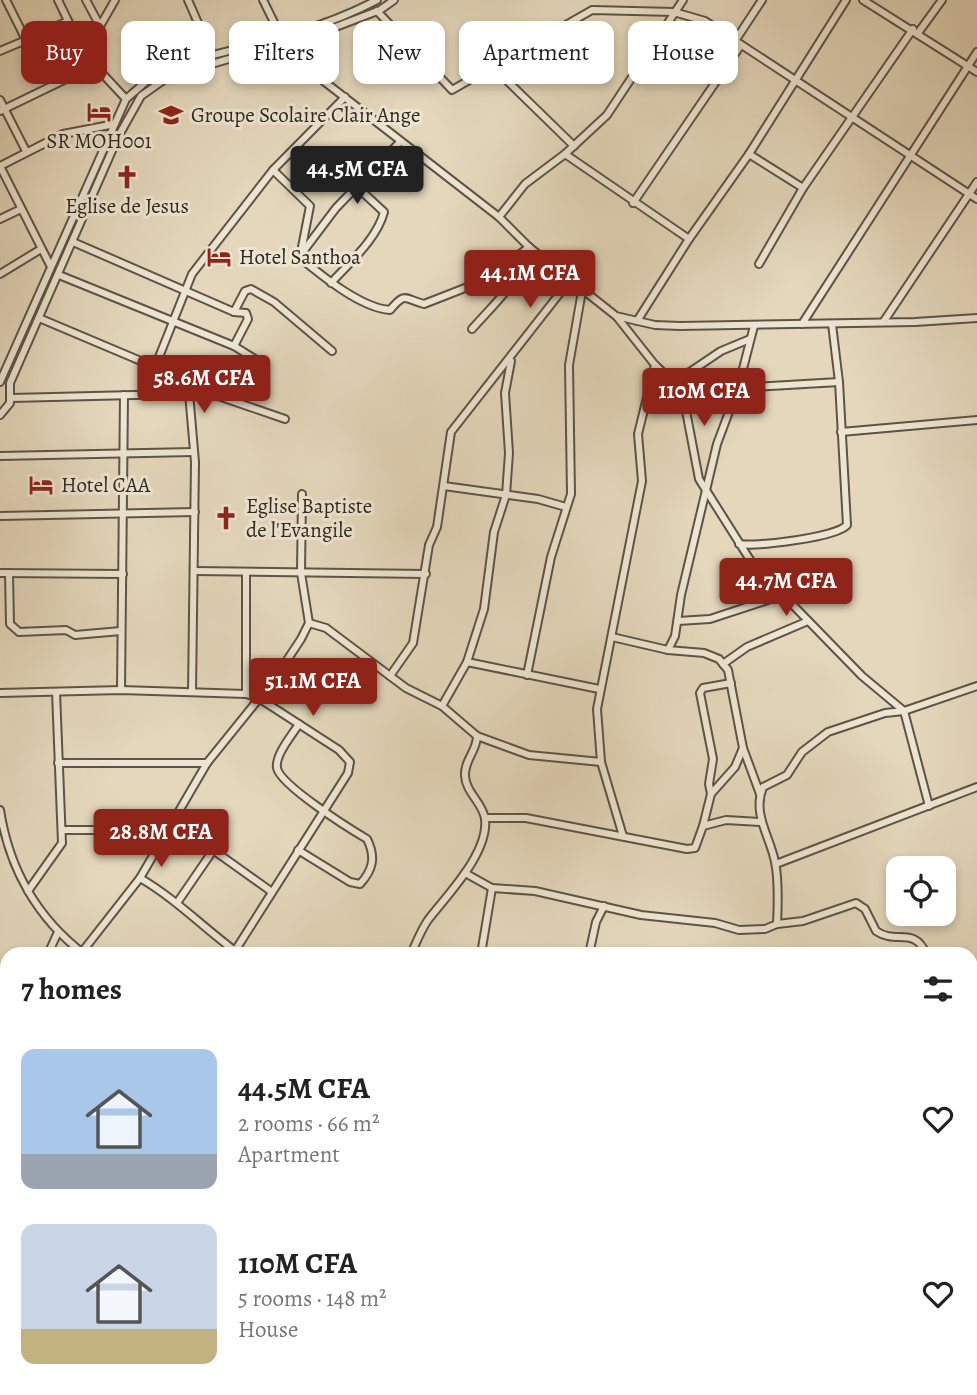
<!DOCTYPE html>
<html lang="en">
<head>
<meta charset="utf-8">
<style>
  :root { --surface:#fff; --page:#f6f6f6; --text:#222; --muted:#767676; --accent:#8f2418 }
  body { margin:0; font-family:Alegreya,serif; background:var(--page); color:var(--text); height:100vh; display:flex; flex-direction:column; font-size:26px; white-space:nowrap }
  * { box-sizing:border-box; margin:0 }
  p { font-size:23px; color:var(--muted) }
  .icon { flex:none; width:38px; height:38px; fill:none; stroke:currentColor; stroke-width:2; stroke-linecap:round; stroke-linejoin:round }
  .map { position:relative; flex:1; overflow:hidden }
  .side { position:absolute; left:0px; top:947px; width:978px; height:450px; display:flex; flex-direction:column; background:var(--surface); border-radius:21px 21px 0 0; box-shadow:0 4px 10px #0003 }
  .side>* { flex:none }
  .top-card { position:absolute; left:21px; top:21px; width:936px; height:63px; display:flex; gap:14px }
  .fabs { position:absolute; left:886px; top:856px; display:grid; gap:14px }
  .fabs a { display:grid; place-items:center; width:70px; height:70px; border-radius:14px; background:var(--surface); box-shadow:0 4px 10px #0003; font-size:35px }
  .price { position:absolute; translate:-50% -60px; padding:0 16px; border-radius:7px; background:var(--accent); color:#fff; font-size:23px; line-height:46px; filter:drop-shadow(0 2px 4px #0008) }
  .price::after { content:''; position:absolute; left:50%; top:42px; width:21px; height:16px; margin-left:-10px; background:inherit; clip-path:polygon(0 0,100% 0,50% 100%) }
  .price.current { background:#222; color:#fff }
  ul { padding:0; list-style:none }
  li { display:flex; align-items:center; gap:21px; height:175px; padding:0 21px }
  li span { display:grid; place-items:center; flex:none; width:196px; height:140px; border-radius:14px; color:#555 }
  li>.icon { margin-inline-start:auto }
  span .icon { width:84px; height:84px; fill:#fffc; stroke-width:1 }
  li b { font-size:30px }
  h2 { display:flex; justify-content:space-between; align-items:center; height:84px; padding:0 21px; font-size:30px }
  .chip { padding:0 24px; border-radius:14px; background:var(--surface); box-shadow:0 4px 10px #0003; font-size:24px; line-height:63px }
  .chip.current { background:var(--accent); color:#fff }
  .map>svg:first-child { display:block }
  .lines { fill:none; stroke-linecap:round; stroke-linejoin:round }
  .minor-casing { stroke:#5e5446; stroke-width:10 }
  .minor { stroke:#ede5d3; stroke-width:6 }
  .labels { text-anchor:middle; stroke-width:6; stroke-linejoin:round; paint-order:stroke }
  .poi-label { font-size:21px; fill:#31291f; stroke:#ede5d3; text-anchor:start }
</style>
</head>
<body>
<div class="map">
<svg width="977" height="1395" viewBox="0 0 977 1395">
  <rect width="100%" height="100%" fill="#e4d7bb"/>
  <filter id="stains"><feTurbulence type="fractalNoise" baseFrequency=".00286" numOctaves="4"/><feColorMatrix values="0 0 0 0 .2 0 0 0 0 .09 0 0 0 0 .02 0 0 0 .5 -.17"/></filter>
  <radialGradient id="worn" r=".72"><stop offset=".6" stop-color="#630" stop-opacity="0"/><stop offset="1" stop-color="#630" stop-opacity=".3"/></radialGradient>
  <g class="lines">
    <g class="minor-casing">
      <g id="minor">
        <path d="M6,0L26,40L68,21"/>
        <path d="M58,0L84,54L126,99"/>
        <path d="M86,0L100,26"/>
        <path d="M188,0L212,55"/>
        <path d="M263,0L290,55L499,217L529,247L616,316L655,325L680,326L915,322L977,318"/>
        <path d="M863,0L977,72"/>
        <path d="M377,11L452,90L592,10L674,12L705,21L977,199"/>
        <path d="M918,33L942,0"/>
        <path d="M735,41L762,0"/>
        <path d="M0,51L26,40"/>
        <path d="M84,54L115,0"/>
        <path d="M493,67L574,146"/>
        <path d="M0,100L26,151"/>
        <path d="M0,111L95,65"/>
        <path d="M565,154L689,239L749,154L846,0"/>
        <path d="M749,154L803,188"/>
        <path d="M0,166L63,134L115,124"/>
        <path d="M0,166L50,265"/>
        <path d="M273,170L310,206L301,252"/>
        <path d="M633,203L741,45"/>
        <path d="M499,217L525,184L565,154L607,115L683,0"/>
        <path d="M0,219L21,209"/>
        <path d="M73,242L234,312L246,313L248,319L234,346"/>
        <path d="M299,257C322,276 361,308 390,310C406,291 404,299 424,304L488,279L529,247"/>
        <path d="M299,257L336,208L400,142"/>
        <path d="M759,264L803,188L913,29"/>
        <path d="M0,274L41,249"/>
        <path d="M59,275L234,346L258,361"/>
        <path d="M331,283C349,263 377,239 384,212L357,187"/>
        <path d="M234,312L245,291L251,289L274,302L332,351"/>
        <path d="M617,317L655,365L682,390L699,479L752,563L862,676L904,711L929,806"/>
        <path d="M39,318L155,367L192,387L285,419"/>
        <path d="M637,321L689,239"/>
        <path d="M884,321L977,182"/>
        <path d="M802,324L977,52"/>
        <path d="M472,329C494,304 521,281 529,247"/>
        <path d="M155,367L192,274L273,170L345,97"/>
        <path d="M0,382L126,99L156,73L171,66C240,47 313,34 377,0"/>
        <path d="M675,382L721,351L750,339"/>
        <path d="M738,388L839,382"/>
        <path d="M189,393L195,462L192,692"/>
        <path d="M11,398L176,394L190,391"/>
        <path d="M0,415L10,403V383L118,137L141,96L168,77L333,28L380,10L394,0"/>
        <path d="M841,432L977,420"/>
        <path d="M0,456L193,452"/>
        <path d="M444,486L538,499L566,507"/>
        <path d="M0,516L195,512"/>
        <path d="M739,544C757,547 837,537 847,525L839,382L832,324"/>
        <path d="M194,571L426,574"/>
        <path d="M0,573L123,574"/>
        <path d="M9,573L10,624L19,632L66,630L75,635L121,631"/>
        <path d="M678,621L710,619L783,595"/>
        <path d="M309,623L326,628L406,688L442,706L477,736L529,755L601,762"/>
        <path d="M612,637L668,650L704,653L719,659L728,670L743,748L735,767L711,794L703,826"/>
        <path d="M668,650L675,636L681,595L717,444L738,388L754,326"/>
        <path d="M467,662L599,689"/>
        <path d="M723,664L747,647L808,621"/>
        <path d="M527,675L551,557L571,494L569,365L582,291"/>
        <path d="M390,676L413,643L429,545L437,527L451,432L560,293L568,278"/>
        <path d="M121,690L124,395"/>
        <path d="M0,693L121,690L246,694L257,697L339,750L350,762L348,773L233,954"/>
        <path d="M246,694V572"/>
        <path d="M442,706L467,662L484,609L494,532L506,495L509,453L505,393L511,361"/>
        <path d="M743,748L760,794"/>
        <path d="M58,763H207"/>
        <path d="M711,794L709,784L713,759L700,693L703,688L731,683"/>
        <path d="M0,810C9,868 37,918 84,954"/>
        <path d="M485,818H526L687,849L695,848L703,826L726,820L760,822"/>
        <path d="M174,822L272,892"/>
        <path d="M62,830H104L164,837"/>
        <path d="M623,836L601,762L597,709L642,481L638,434L655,365"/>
        <path d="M298,850L350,882L360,884C373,870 376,857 367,839C350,829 280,785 277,768C275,755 292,735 299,724"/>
        <path d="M776,864L977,787"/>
        <path d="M465,873L492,888L535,891L641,915L715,923L739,930L765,929L777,924L803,921L856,903L865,909L876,931C896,945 915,926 926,954"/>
        <path d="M140,878C176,899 205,929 239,954"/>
        <path d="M28,891L62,843L56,692"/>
        <path d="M177,903L212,852"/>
        <path d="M777,924C778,904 779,881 775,862C770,836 752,814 763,787L787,775L802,752L828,732L885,713L904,711L977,686"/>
        <path d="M82,952L140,878L207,763L274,680L301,639L309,623L301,573L302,494"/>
        <path d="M48,954L58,932"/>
        <path d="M411,954C416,943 421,930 428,920C447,895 489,853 485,819C483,803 466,793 465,776C464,760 477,751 477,736"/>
        <path d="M481,954L492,888"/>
        <path d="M589,954L596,922L604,906"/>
        <path d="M971,984L977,981"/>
        <path d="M0,1057L7,1041"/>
        <path d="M0,1119L7,1122"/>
        <path d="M971,1132L977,1137"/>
        <path d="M0,1163L7,1168"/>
        <path d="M0,1258L7,1248"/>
        <path d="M971,1359L977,1357"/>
        <path d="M70,1395L74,1390"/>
        <path d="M125,1395L129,1390"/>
        <path d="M386,1395L387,1390"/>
        <path d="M480,1395V1390"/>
        <path d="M888,1395L903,1390"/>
      </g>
    </g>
    <use href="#minor" class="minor"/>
  </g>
  <defs>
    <g id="hotel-bare" transform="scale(1.89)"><path d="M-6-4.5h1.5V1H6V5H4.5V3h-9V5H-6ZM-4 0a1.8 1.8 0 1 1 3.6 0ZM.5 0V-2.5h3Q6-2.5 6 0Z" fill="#8f2418" stroke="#ede5d3" stroke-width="2.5" paint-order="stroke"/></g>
    <g id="school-bare" transform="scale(1.89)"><path d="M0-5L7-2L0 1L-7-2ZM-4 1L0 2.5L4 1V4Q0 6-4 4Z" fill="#8f2418" stroke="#ede5d3" stroke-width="2.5" paint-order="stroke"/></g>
    <g id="church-bare" transform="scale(1.89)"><path d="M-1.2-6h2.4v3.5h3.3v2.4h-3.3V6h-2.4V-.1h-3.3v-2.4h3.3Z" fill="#8f2418" stroke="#ede5d3" stroke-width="2.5" paint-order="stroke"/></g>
  </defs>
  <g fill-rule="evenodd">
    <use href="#hotel-bare" x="99" y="112"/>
    <use href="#school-bare" x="171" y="115"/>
    <use href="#church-bare" x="127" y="177"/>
    <use href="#hotel-bare" x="219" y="257"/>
    <use href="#hotel-bare" x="41" y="485"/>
    <use href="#church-bare" x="226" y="518"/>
  </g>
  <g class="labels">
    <g class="poi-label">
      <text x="191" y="122">Groupe Scolaire Clair Ange</text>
      <text x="99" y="148" text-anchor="middle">SR MOH001</text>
      <text x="127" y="213" text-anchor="middle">Eglise de Jesus</text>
      <text x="239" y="264">Hotel Santhoa</text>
      <text x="61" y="492">Hotel CAA</text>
      <text x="246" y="513">Eglise Baptiste<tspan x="246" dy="24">de l'Evangile</tspan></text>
    </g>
  </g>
  <rect width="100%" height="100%" filter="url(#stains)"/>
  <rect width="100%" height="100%" fill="url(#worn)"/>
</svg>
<div class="fabs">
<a><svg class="icon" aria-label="locate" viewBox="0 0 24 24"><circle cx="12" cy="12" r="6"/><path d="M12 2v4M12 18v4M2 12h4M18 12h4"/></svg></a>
</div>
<b class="price current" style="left:357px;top:206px">44.5M CFA</b>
<b class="price" style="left:530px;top:310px">44.1M CFA</b>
<b class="price" style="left:204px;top:415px">58.6M CFA</b>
<b class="price" style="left:704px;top:428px">110M CFA</b>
<b class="price" style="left:786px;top:618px">44.7M CFA</b>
<b class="price" style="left:313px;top:718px">51.1M CFA</b>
<b class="price" style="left:161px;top:869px">28.8M CFA</b>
<div class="top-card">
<a class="chip current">Buy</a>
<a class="chip">Rent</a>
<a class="chip">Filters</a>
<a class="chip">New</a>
<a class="chip">Apartment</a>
<a class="chip">House</a>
</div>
<section class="side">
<h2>7 homes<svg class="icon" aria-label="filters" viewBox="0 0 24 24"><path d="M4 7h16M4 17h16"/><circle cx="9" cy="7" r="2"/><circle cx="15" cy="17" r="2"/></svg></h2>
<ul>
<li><span style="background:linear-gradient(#a9c7e8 75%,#9aa5b1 0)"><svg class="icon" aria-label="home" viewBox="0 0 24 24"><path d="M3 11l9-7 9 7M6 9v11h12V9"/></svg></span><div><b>44.5M CFA</b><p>2 rooms · 66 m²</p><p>Apartment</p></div><svg class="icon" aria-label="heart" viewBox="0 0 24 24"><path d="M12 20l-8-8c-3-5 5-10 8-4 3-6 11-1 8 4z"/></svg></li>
<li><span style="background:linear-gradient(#c9d6e8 75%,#c2b280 0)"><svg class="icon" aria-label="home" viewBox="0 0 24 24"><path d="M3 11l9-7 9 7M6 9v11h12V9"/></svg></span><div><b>110M CFA</b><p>5 rooms · 148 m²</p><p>House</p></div><svg class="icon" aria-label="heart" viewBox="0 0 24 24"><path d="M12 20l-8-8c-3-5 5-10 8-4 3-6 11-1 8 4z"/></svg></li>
</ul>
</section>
</div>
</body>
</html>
